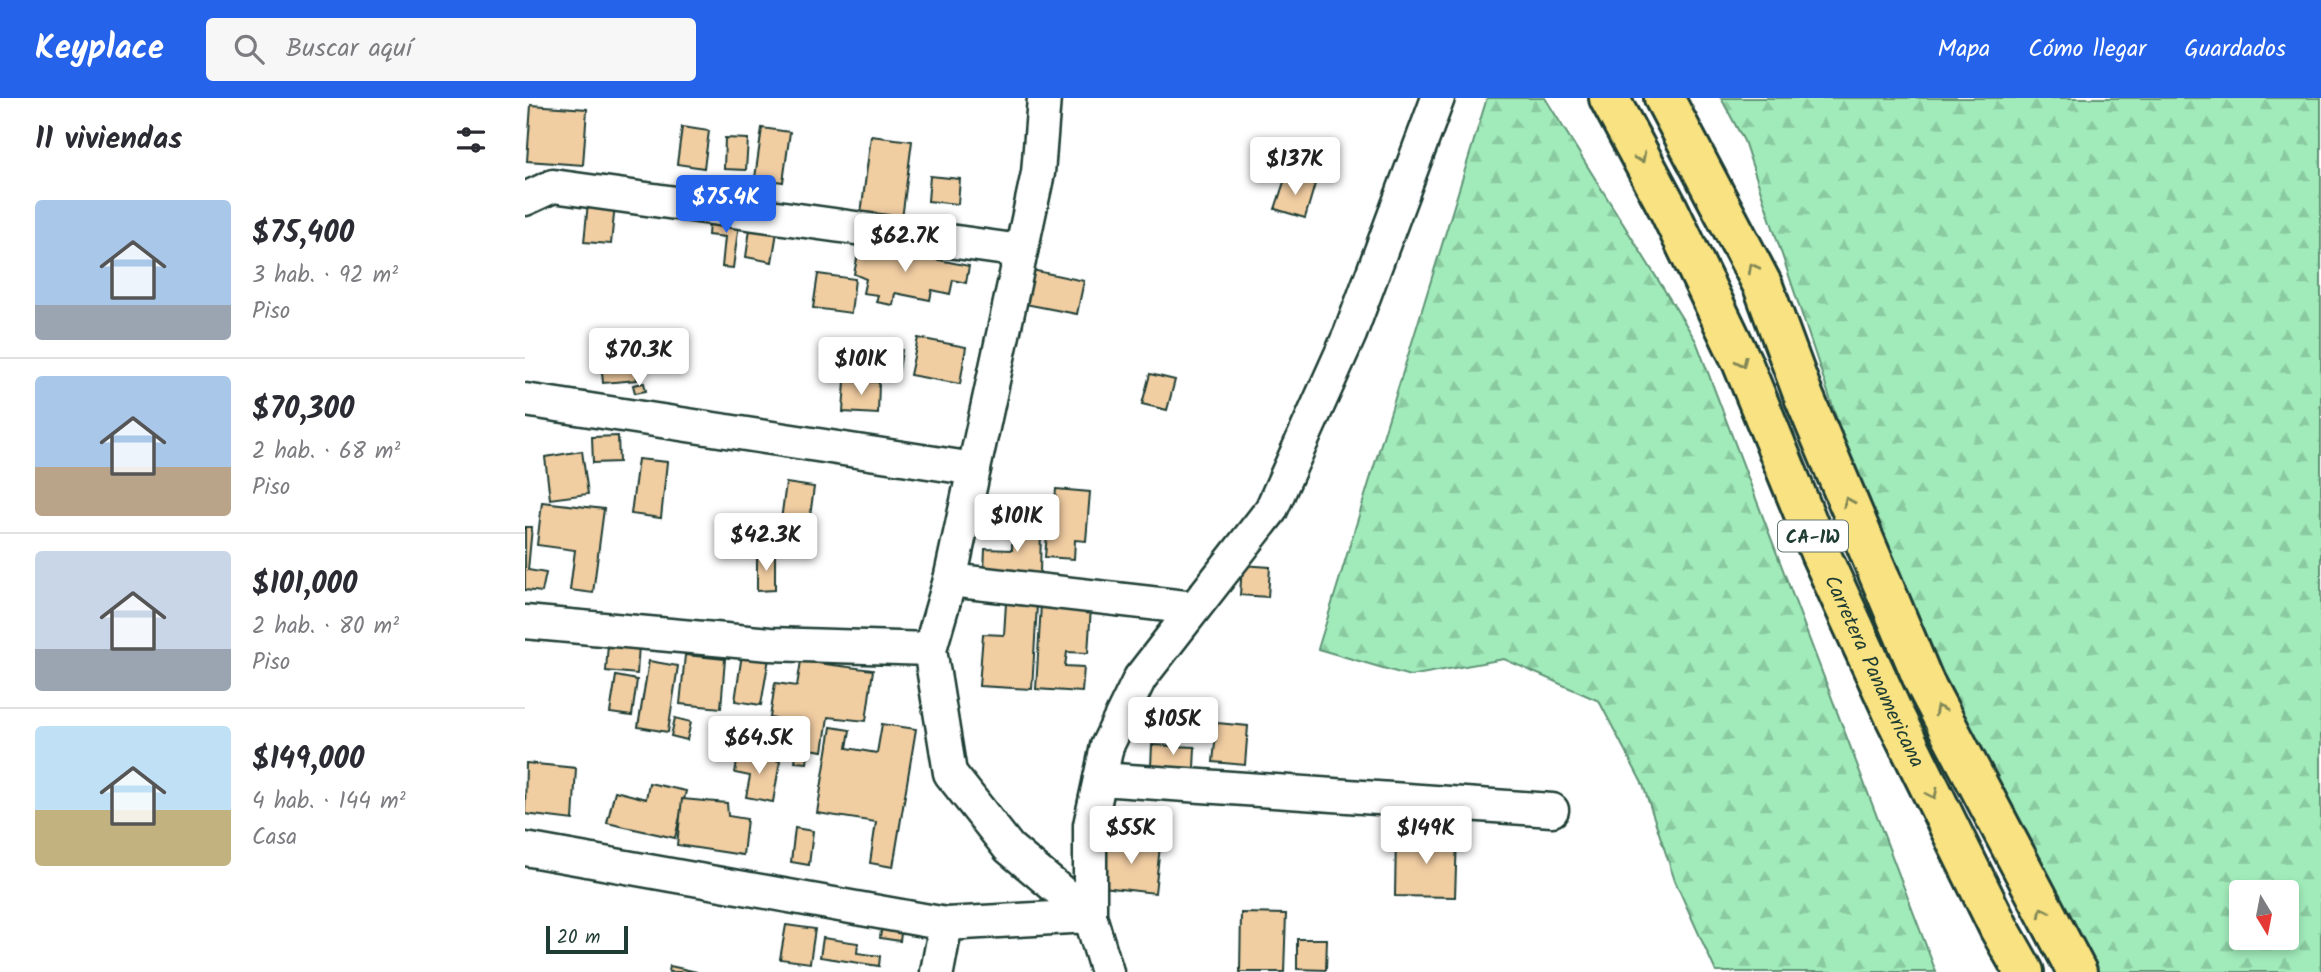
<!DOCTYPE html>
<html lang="es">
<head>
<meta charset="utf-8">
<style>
  :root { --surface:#fff; --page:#f7f7f7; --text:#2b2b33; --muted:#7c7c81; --line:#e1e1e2; --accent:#2563eb }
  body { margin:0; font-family:Kalam,sans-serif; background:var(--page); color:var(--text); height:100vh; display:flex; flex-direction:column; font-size:26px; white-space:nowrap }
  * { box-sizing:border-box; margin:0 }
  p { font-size:23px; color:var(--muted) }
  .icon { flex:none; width:38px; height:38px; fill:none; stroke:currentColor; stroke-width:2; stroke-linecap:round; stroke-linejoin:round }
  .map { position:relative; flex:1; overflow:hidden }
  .panel { display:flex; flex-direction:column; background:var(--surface); width:525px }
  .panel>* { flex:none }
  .needle { width:46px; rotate:170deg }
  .fabs { position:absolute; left:1704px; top:782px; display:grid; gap:14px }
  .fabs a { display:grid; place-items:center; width:70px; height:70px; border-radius:7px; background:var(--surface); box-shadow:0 4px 10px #0003; font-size:35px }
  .scale { position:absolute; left:21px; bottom:18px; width:82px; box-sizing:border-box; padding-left:7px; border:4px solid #1f3d34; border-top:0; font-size:19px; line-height:24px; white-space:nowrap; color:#1f3d34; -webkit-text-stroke:5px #fff; paint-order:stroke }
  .price { position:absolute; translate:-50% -60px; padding:0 16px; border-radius:7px; background:#fff; color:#222; font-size:23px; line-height:46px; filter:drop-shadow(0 2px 4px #0008) }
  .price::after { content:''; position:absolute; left:50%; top:42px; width:21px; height:16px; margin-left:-10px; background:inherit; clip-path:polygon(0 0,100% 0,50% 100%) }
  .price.selected { background:var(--accent); color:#fff }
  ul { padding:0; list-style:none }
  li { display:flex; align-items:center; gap:21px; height:175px; padding:0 35px }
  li+li { border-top:2px solid var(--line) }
  li span { display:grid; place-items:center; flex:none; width:196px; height:140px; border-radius:7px; color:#555 }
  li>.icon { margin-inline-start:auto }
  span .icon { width:84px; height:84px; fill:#fffc; stroke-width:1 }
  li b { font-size:30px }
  h2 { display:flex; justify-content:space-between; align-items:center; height:84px; padding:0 35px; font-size:30px }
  header { display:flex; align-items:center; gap:42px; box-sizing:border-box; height:98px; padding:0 35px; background:var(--accent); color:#fff }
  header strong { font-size:33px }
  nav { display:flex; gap:38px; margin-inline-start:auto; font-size:24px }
  .search { width:490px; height:63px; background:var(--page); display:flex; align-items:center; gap:18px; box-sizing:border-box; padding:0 24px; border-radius:7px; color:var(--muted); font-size:26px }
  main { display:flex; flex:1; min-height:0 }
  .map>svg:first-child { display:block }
  .forest { fill:url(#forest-firs); stroke:#609477; stroke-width:2; fill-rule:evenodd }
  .building { fill:#f1cda2; stroke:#1f3d34; stroke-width:2 }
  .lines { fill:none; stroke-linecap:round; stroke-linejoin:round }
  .minor-casing { stroke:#1f3d34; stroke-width:37 }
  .highway-casing { stroke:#1f3d34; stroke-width:44 }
  .minor { stroke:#fff; stroke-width:32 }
  .highway { stroke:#f8e281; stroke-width:38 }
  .oneway { stroke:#818757 }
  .labels { text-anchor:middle; stroke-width:5; stroke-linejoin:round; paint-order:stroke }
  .shield { fill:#fff; stroke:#627771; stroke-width:2 }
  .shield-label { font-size:19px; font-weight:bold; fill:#1f3d34 }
  .street-label { font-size:21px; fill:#1f3d34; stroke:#fff }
</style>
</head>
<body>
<header>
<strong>Keyplace</strong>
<div class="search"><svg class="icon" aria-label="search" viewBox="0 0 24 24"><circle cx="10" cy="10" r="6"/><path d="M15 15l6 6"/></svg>Buscar aquí</div>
<nav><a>Mapa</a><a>Cómo llegar</a><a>Guardados</a></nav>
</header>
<main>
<section class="panel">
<h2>11 viviendas<svg class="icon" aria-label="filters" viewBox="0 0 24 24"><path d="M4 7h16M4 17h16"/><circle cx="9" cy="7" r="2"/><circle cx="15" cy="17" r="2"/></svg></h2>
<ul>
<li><span style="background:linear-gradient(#a9c7e8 75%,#9aa5b1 0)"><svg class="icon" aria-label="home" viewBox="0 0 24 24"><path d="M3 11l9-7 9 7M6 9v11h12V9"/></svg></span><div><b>$75,400</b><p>3 hab. · 92 m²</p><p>Piso</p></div></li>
<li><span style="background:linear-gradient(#a9c7e8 65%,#b9a48a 0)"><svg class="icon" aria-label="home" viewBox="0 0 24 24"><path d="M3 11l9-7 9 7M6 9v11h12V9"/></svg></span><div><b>$70,300</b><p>2 hab. · 68 m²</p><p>Piso</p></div></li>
<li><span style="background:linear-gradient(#c9d6e8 70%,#9aa5b1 0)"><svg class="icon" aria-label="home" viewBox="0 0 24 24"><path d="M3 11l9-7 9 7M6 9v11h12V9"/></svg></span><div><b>$101,000</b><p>2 hab. · 80 m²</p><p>Piso</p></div></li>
<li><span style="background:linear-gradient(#bfe0f5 60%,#c2b280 0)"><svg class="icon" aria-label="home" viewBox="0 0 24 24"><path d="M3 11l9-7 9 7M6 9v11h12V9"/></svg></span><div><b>$149,000</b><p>4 hab. · 144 m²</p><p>Casa</p></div></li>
</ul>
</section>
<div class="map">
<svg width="1796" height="874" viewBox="0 0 1796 874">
  <defs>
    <pattern id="forest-firs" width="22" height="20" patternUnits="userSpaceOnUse" patternTransform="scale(1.75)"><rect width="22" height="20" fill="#a1ebba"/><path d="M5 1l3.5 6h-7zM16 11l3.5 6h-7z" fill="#8acaa0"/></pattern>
  </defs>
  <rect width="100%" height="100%" fill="#fff"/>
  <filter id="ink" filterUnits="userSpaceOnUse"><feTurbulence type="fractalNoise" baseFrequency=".0143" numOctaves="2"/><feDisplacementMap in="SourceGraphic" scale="14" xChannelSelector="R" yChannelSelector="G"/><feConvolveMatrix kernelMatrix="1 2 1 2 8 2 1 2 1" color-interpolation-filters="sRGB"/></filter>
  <g filter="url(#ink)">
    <g class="forest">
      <path d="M962,0H1020L1171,243L1411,874H1191L1150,783L1118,687L1074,603L979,561L885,578L793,551Z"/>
      <path d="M1196,0H1796V874H1554L1354,447L1219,43ZM1717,794H1762V840H1717Z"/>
    </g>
    <g class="building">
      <path d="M6,7L62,11L58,67L2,63Z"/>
      <path d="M157,29L184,33L179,70L152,66Z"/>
      <path d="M237,30L265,34L258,84L230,80Z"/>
      <path d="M346,38L387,43L377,121L336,116Z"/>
      <path d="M200,40L223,41L221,72L199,71Z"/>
      <path d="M405,78L435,81L433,106L403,103Z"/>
      <path d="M761,78L790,86L780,120L750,111Z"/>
      <path d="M64,95L91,97L86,146L59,144Z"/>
      <path d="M185,115L215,118L208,170L197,169L200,139L183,137Z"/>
      <path d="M226,124L253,128L247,164L221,159Z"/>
      <path d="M335,146L444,168L441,185L428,182L425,196L407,192L405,202L370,195L368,207L351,204L353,197L338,195L341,181L329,176Z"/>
      <path d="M502,171L559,183L552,216L495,205Z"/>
      <path d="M293,176L330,181L326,215L288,210Z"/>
      <path d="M393,240L441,249L435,286L385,277Z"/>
      <path d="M109,248L112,282L78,285L75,251Z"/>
      <path d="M360,250L377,252L373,280L357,279Z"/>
      <path d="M625,276L650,282L642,312L617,306Z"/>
      <path d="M320,283L354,284L353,316L318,314Z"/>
      <path d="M119,285L121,293L110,295L108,287Z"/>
      <path d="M93,338L94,364L68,365L67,339Z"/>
      <path d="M57,353L63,396L25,401L20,359Z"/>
      <path d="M113,361L142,364L136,420L106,416Z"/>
      <path d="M261,385L289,389L282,441L254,437Z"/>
      <path d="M531,391L565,394L561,443L550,442L549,461L520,459L523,425L528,426Z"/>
      <path d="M17,404L79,411L68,495L45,492L50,452L12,447Z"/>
      <path d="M0,429H7L3,472L21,475L17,494L0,492Z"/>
      <path d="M487,429L516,430L515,475L459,474L460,451L487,452Z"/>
      <path d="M232,457H250V492L232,493Z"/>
      <path d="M717,467L745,469L743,499L715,497Z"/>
      <path d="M481,505L512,507L507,591L454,588L458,536L479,537Z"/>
      <path d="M516,506L566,509L563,555L542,554L540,568L559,569L557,594L511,591Z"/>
      <path d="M83,545L114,547L112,576L81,573Z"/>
      <path d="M217,556L244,560L236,607L210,603Z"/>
      <path d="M160,557L200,561L196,610L155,606Z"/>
      <path d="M124,563L153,568L143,634L113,629Z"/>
      <path d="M276,563L348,572L341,623L303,619L298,653L284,651L282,665L270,664L275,624L245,620L250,585L272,588Z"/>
      <path d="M91,578L112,582L107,618L85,615Z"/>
      <path d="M150,620L166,624L162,642L146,638Z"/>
      <path d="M692,625L723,628L720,667L688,664Z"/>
      <path d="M357,626L391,631L368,769L345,765L351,724L292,715L306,629L325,632L322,650L352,655Z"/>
      <path d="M627,647L670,649L669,670L626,669Z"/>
      <path d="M213,657L255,663L248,704L221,699L225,678L210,675Z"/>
      <path d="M1,665L51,670L48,722L0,716Z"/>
      <path d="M124,685L161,693L150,740L82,725L90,693L121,701Z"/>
      <path d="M157,701L202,705L203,718L222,721L218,757L152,747Z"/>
      <path d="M270,730L288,733L284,767L266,764Z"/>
      <path d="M871,737L932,738L930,799L870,798Z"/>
      <path d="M583,742L635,748L630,795L578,789Z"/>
      <path d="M716,815L761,816L759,874H715Z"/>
      <path d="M357,826L377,829L375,843L355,840Z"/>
      <path d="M261,827L290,831L285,865L255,861Z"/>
      <path d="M298,840L333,845L332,855L355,858L354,868L295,859Z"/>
      <path d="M772,841H802L801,872L772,871Z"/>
      <path d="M145,868L172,874H144Z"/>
    </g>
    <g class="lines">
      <g class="minor-casing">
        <g id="minor">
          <path d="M519,0L513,75L425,482L405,551L425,675L484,750L565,818"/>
          <path d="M0,101L28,88L496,153"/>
          <path d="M0,302L449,371"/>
          <path d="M425,482L669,510"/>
          <path d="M0,524L245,546L405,551"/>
          <path d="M575,681L1027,712"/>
          <path d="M0,751L421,826L565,818"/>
          <path d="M412,874L421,826"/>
          <path d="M582,874L565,818V727L582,648L615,580L746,412L825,236L913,0"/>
        </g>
      </g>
      <g class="highway-casing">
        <g id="highway">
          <path id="s1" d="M1084,0L1143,110L1217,264L1295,455L1370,619L1474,830L1499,874"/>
          <path d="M1139,0L1238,188L1279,299L1399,584L1552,874"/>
        </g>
      </g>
      <use href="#minor" class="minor"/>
      <use href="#highway" class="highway"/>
    </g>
    <defs><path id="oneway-chevron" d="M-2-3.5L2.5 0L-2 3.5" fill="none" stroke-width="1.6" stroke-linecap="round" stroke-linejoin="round" transform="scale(1.75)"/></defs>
    <g class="oneway">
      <use href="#oneway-chevron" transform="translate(1116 60) rotate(62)"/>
      <use href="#oneway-chevron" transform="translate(1228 170) rotate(-118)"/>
      <use href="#oneway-chevron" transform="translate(1217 264) rotate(66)"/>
      <use href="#oneway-chevron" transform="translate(1323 404) rotate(-113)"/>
      <use href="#oneway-chevron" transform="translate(1414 612) rotate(-117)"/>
      <use href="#oneway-chevron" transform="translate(1408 696) rotate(64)"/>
      <use href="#oneway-chevron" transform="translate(1518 814) rotate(-117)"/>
    </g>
  </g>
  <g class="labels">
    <rect class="shield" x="1253" y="422.5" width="70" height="31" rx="5"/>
    <g class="shield-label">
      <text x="1288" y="445">CA-1W</text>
    </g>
    <g class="street-label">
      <text dy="7" stroke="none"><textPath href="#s1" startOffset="632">Carretera Panamericana</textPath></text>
    </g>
  </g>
</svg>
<div class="fabs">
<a><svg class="needle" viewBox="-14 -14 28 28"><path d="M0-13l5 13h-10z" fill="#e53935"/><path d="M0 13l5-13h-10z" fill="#7c7c81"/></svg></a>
</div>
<div class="scale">20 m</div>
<b class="price" style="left:770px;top:99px">$137K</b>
<b class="price selected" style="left:201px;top:137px">$75.4K</b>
<b class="price" style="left:380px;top:176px">$62.7K</b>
<b class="price" style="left:114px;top:290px">$70.3K</b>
<b class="price" style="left:336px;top:299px">$101K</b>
<b class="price" style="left:492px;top:456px">$101K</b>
<b class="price" style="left:241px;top:475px">$42.3K</b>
<b class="price" style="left:648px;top:659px">$105K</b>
<b class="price" style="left:234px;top:678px">$64.5K</b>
<b class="price" style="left:606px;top:768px">$55K</b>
<b class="price" style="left:901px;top:768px">$149K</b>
</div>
</main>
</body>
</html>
